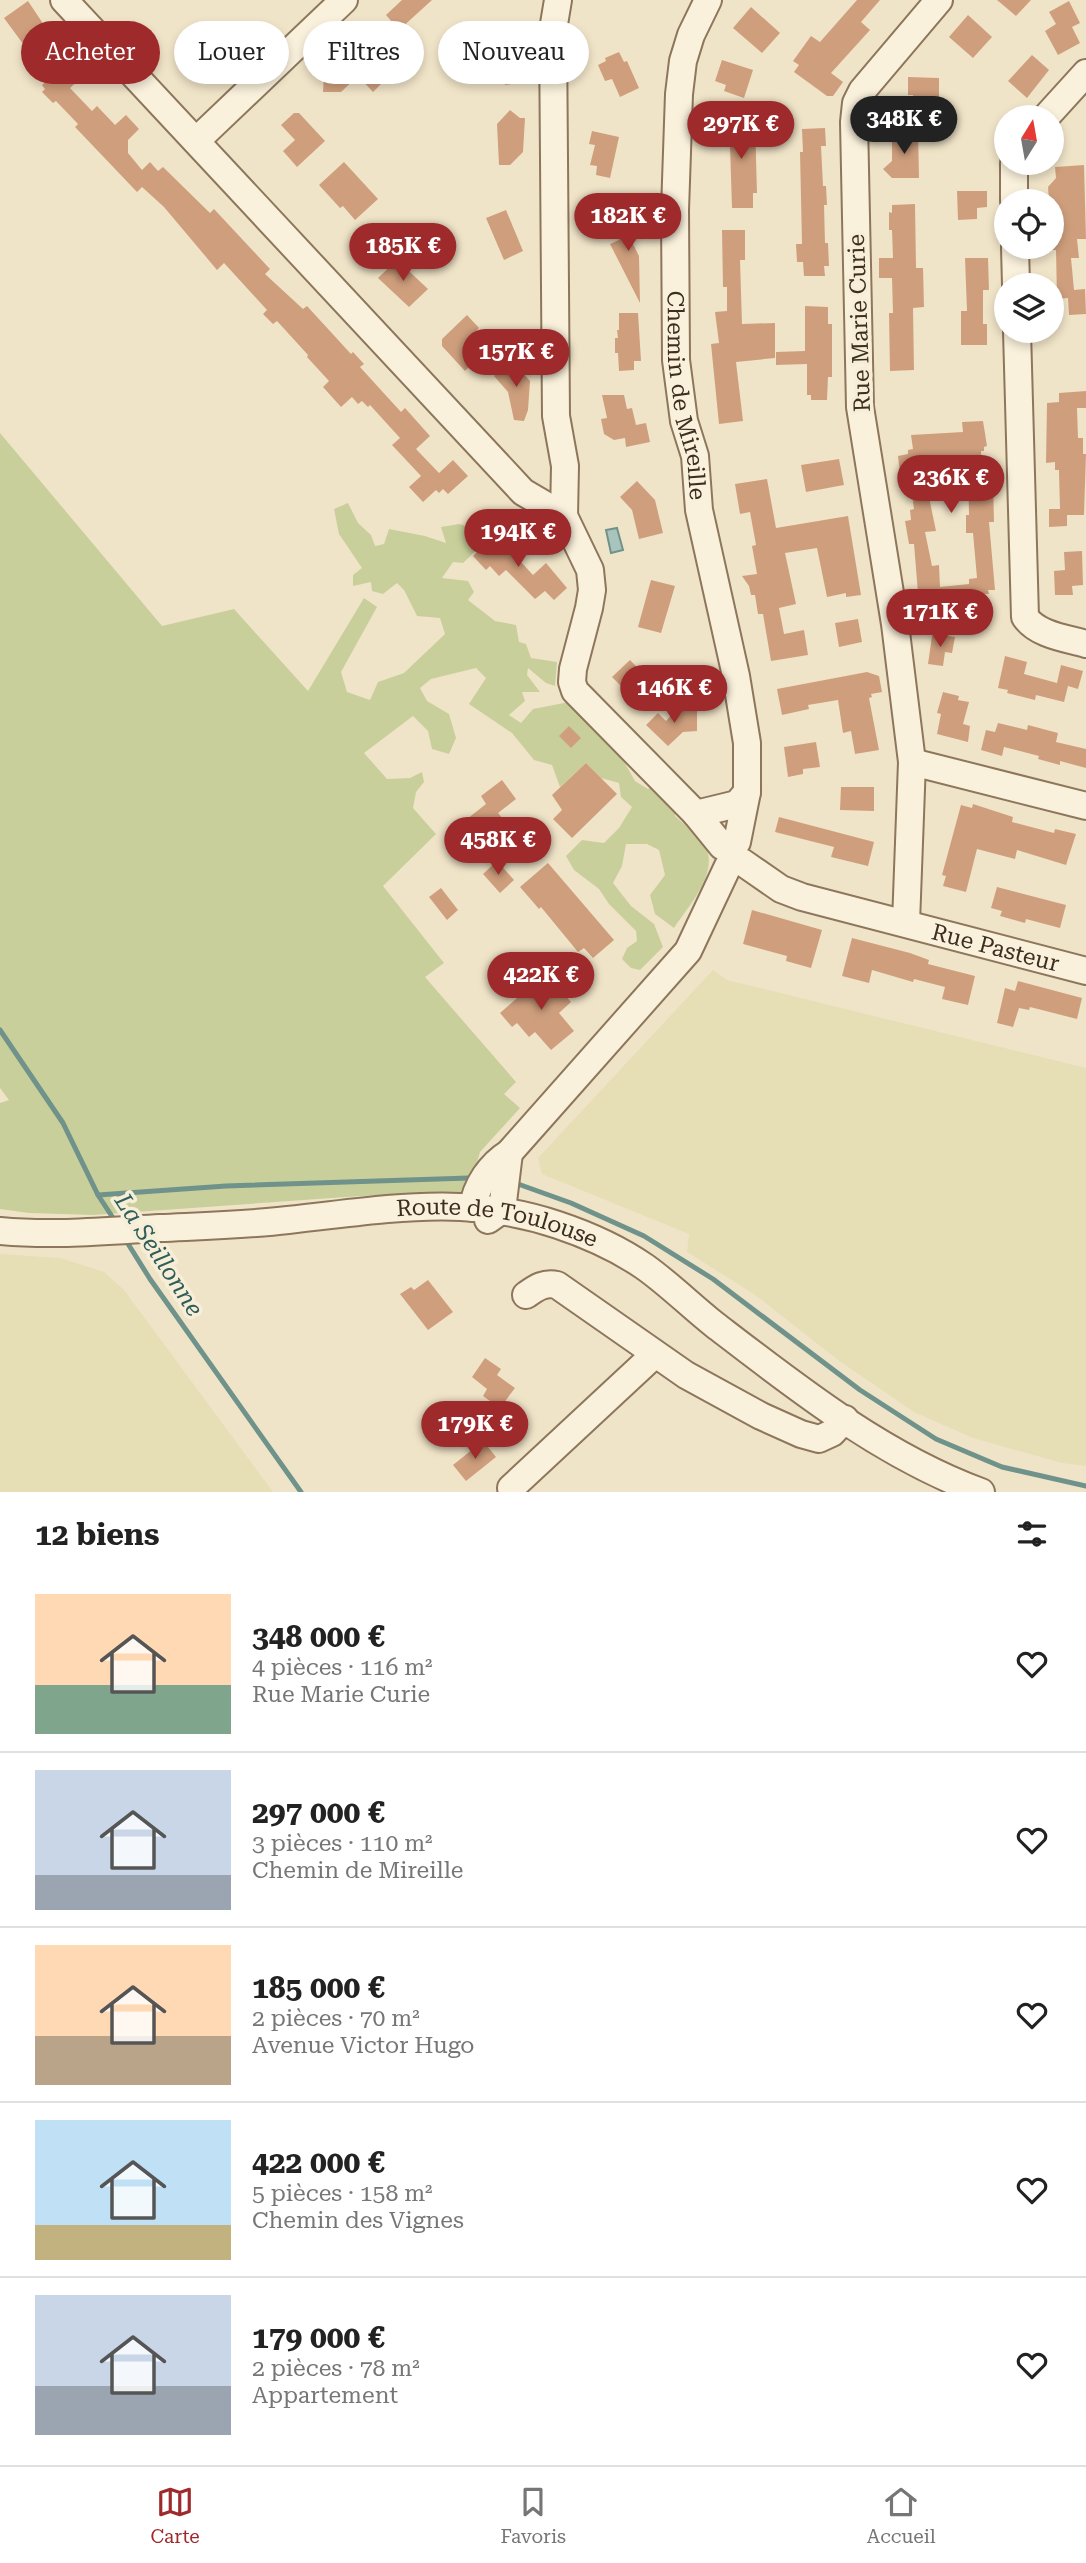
<!DOCTYPE html>
<html lang="fr">
<head>
<meta charset="utf-8">
<style>
  :root { --surface:#fff; --page:#f6f6f6; --text:#222; --muted:#767676; --line:#e0e0e0; --accent:#9e2a2b }
  body { margin:0; font-family:"Roboto Serif",serif; background:var(--page); color:var(--text); height:100vh; display:flex; flex-direction:column; font-size:26px; white-space:nowrap }
  * { box-sizing:border-box; margin:0 }
  p { font-size:23px; color:var(--muted) }
  .icon { flex:none; width:38px; height:38px; fill:none; stroke:currentColor; stroke-width:2; stroke-linecap:round; stroke-linejoin:round }
  .map { position:relative; height:1492px; overflow:hidden }
  .details { display:flex; flex-direction:column; background:var(--surface); flex:1 }
  .details>* { flex:none }
  .guide { position:absolute; left:21px; top:21px; width:700px; height:63px; display:flex; gap:14px }
  .needle { width:46px; rotate:11deg }
  .buttons { position:absolute; left:994px; top:105px; display:grid; gap:14px }
  .buttons a { display:grid; place-items:center; width:70px; height:70px; border-radius:50%; background:var(--surface); box-shadow:0 4px 10px #0003; font-size:35px }
  .price { position:absolute; translate:-50% -60px; padding:0 16px; border-radius:24px; background:var(--accent); color:#fff; font-size:23px; line-height:46px; filter:drop-shadow(0 2px 4px #0008) }
  .price::after { content:''; position:absolute; left:50%; top:42px; width:21px; height:16px; margin-left:-10px; background:inherit; clip-path:polygon(0 0,100% 0,50% 100%) }
  .price.current { background:#222; color:#fff }
  ul { padding:0; list-style:none }
  li { display:flex; align-items:center; gap:21px; height:175px; padding:0 35px }
  li+li { border-top:2px solid var(--line) }
  li span { display:grid; place-items:center; flex:none; width:196px; height:140px; border-radius:0px; color:#555 }
  li>.icon { margin-inline-start:auto }
  span .icon { width:84px; height:84px; fill:#fffc; stroke-width:1 }
  li b { font-size:30px }
  h2 { display:flex; justify-content:space-between; align-items:center; height:84px; padding:0 35px; font-size:30px }
  .tag { padding:0 24px; border-radius:32px; background:var(--surface); box-shadow:0 4px 10px #0003; font-size:24px; line-height:63px }
  .tag.current { background:var(--accent); color:#fff }
  .menu { display:flex; justify-content:space-around; align-items:center; height:98px; border-top:2px solid var(--line); background:var(--surface); font-size:19px; color:var(--muted) }
  .menu a { display:grid; justify-items:center; gap:4px }
  .menu .current { color:var(--accent) }
  .map>svg:first-child { display:block }
  .farmland { fill:#e6deb5 }
  .green { fill:#c9cf9b }
  .water { fill:#a9c4bc; stroke:#6f938a; stroke-width:2 }
  .lines { fill:none; stroke-linecap:round; stroke-linejoin:round }
  .stream { stroke:#6f938a; stroke-width:5 }
  .building { fill:#cf9f7d; fill-rule:evenodd }
  .minor-casing { stroke:#8d765c; stroke-width:30 }
  .minor { stroke:#faf1dc; stroke-width:26 }
  .labels { text-anchor:middle; stroke-width:7; stroke-linejoin:round; paint-order:stroke }
  .street-label { font-size:23px; fill:#3d2e20; stroke:#f7eed8 }
  .water-label { font-size:24px; font-style:italic; fill:#2f5d5a; stroke:#f7eed8 }
</style>
</head>
<body>
<div class="map">
<svg width="1086" height="1492" viewBox="0 0 1086 1492">
  <rect width="100%" height="100%" fill="#f0e4c8"/>
  <g class="farmland">
    <path d="M713,970L727,980L1086,1068V1466L1062,1463L973,1438L914,1412L838,1360L754,1294L687,1252L689,1234L542,1174L538,1158Z"/>
    <path d="M0,1254L60,1258L104,1272L124,1290L273,1492H0Z"/>
  </g>
  <path class="green" d="M0,433L162,626L234,609L308,691L364,598L377,607L341,672L347,692L370,700L378,682L404,673L445,634L440,618L417,616L404,590L397,583L383,594L372,591L371,582L353,586V575L362,568L339,534L334,509L348,503L358,523L371,535L375,546L384,544L389,529L425,536L446,543L441,527L459,524L483,530L495,514L510,512L511,527L494,533L463,563L453,562L442,578L468,581L474,592L468,600L495,621L516,625L519,642L526,644L531,658L557,662L555,686L546,683L528,668L527,675L540,692H522L525,701L509,715L521,723L533,709L569,702L622,758L635,781L648,789L654,786L676,802L675,816C683,824 698,833 704,843C721,872 689,905 674,928L655,914L650,895L665,875L659,850L647,844H626L622,866L613,883L631,906L654,924L663,947L640,970L631,968L622,959L627,948L637,941L636,931L609,904L599,889L574,870L566,856L582,840L604,843L619,828L632,807L621,797L619,783L601,778L586,763L560,787L552,765L534,760L512,733L469,704L486,678L476,668L431,679L420,688L427,701L449,714L456,738L449,754L432,749L428,731L413,716L364,753L387,779L410,778L422,772L424,782L416,792L413,808L436,834L383,886L444,963L425,977L516,1082L504,1094L520,1108L480,1152L468,1193L361,1196L93,1215L29,1213L0,1209V1103L9,1100L0,1088Z"/>
  <path class="water" d="M617,528L623,550L611,553L606,530Z"/>
  <g class="lines">
    <g class="stream">
      <path d="M0,1030L63,1123L98,1195L115,1221"/>
      <path d="M518,1184L571,1203L644,1236L713,1279L860,1390L936,1439L1002,1467L1086,1486"/>
      <path d="M98,1195L226,1186L469,1178"/>
      <path d="M125,1239L150,1279L301,1492"/>
    </g>
  </g>
  <g class="building">
    <path d="M402,0H432L399,30L386,15Z"/>
    <path d="M857,0H880L861,22L870,30L831,73L843,82L833,96H827L794,72L799,65L793,61L811,36L820,42Z"/>
    <path d="M997,0H1031L1016,16Z"/>
    <path d="M28,1L44,25L49,21L59,35L29,52L4,18Z"/>
    <path d="M1069,1L1080,23L1072,27L1080,43L1058,55L1045,31L1056,24L1049,12Z"/>
    <path d="M751,7L780,33L762,53L733,28Z"/>
    <path d="M968,15L992,37L973,58L949,37Z"/>
    <path d="M522,25L524,38L520,39L525,82L505,85L495,29Z"/>
    <path d="M238,30L254,46L234,66L218,50Z"/>
    <path d="M356,44L386,79L373,92L358,76L341,92H323L324,74Z"/>
    <path d="M619,52L624,62L627,61L639,88L620,97L612,79L605,81L598,65L606,61L605,58Z"/>
    <path d="M1032,55L1049,70L1027,98L1008,81Z"/>
    <path d="M722,60L753,70L744,98L724,91L726,85L715,81Z"/>
    <path d="M74,63L84,75L70,88L92,111L97,106L115,125L126,115L139,129L128,140V153L142,170L150,162L158,171L163,167L210,213L214,209L270,269L265,274L303,309L307,306L351,354L353,352L364,364L360,367L401,412L405,408L430,436L416,449L439,473L453,460L468,476L448,494L443,489L439,493L436,490L423,502L409,487L421,476L392,445L400,438L370,405L368,407L362,401L358,404L352,397L341,407L323,387L329,381L307,357L308,355L277,321L273,324L263,314L267,310L224,263L217,270L164,207L142,187L137,192L75,127L78,124L56,101L53,103L42,92L45,89L42,85L58,71L61,75Z"/>
    <path d="M908,77L939,78V105L913,106V95H908Z"/>
    <path d="M510,110L520,118H525L523,152L510,165H499L497,124Z"/>
    <path d="M294,113H299L325,141L297,167L283,151L295,140L281,125Z"/>
    <path d="M755,122L757,193H753V208H732L730,146L719,147L718,123Z"/>
    <path d="M825,128L826,146H821L823,186H826L827,205H824L825,243H828L829,266H824L825,276H804L803,262H797L796,244H802L800,152H803L802,129Z"/>
    <path d="M592,131L619,137L610,178L596,175L597,166L590,165L595,145L589,144Z"/>
    <path d="M897,131H918L919,178H892L883,169L892,161V136Z"/>
    <path d="M344,162L378,199L355,220L343,206L340,208L319,185Z"/>
    <path d="M1084,165L1086,239H1077L1079,258H1071L1074,290L1085,289L1086,314L1069,315L1068,298L1057,299L1056,250H1052V201H1049L1048,187L1056,178L1055,167Z"/>
    <path d="M957,191H987V207L977,208V219L958,220Z"/>
    <path d="M915,204L916,268H923L924,307L913,308L914,370L890,371L889,313H893L892,278H879V258H893L892,230H889V212L892,213V205Z"/>
    <path d="M506,210L523,251L504,260L486,218Z"/>
    <path d="M619,215H632L633,244L639,256L640,303L610,244L619,240Z"/>
    <path d="M722,230H745V260H740L742,324L775,323V358L736,362L743,421L719,424L711,344L719,343L715,312L727,311V287H723Z"/>
    <path d="M965,258H988L989,290H983V324H987V345H961V311H967Z"/>
    <path d="M397,260L428,289L409,307L378,278Z"/>
    <path d="M805,306L828,307V324H832V377H828L827,400H811V395H807V364L776,365V352L805,351Z"/>
    <path d="M619,313H638L641,361H634V370L619,371L618,353H615V338H618L617,330H619Z"/>
    <path d="M467,315L479,328L468,339L482,354L465,371L442,346V339Z"/>
    <path d="M511,360L530,381L528,410L524,421L514,420L508,392L494,376Z"/>
    <path d="M1086,391V408H1077L1078,438H1083V454H1086L1084,515H1067V526L1049,527V509H1060L1059,473V470H1055V462L1046,463L1047,403L1059,402V393Z"/>
    <path d="M602,395H624L627,409L632,408L636,425L646,423L650,442L626,447L625,438L614,440L604,434L601,419L607,418Z"/>
    <path d="M983,421L987,446L984,447V451H981L983,483L993,482L994,522H989L995,590H988L989,594H984L985,601L927,603L926,595L920,596V593H918L914,544H909L905,521L911,520L910,510L914,509L910,480L901,481L898,456L908,454V450L913,449L911,435L963,432L962,422ZM955,464V469L968,468L969,515H966V533H973L977,578L969,579V584L940,587L939,565L932,566L925,532L936,531L923,468Z"/>
    <path d="M839,459L844,485L806,492L801,465Z"/>
    <path d="M767,479L776,528L848,516L861,595L846,597V593L827,597L817,548L785,553L796,604L779,608L784,634L804,630L808,655L771,661L763,614H758L755,595H751L749,586L742,576L757,574L752,546L756,545L750,512L740,514L735,484Z"/>
    <path d="M637,481L655,500L663,533L639,539L632,510L620,497Z"/>
    <path d="M494,533L533,575L546,563L567,588L554,600L545,591L535,599L506,570L499,576L490,566L486,570L473,556L477,552L476,550Z"/>
    <path d="M1082,551L1083,585L1072,586L1073,595H1055L1054,571L1065,570L1064,552Z"/>
    <path d="M651,580L675,586L661,633L638,627Z"/>
    <path d="M858,619L862,642L839,647L835,623Z"/>
    <path d="M941,635L955,637L952,653L945,652L943,666L928,664L932,636Z"/>
    <path d="M1005,656L1027,662L1024,674L1057,683L1061,665L1083,671L1078,689L1068,686L1064,702L1036,695L1035,700L1007,693L1008,690L998,688Z"/>
    <path d="M630,660L659,690L642,707L612,677Z"/>
    <path d="M867,672L879,676L882,692L871,694L872,697L869,698L879,750L855,754L851,731L843,733L838,700L808,705L809,709L782,715L777,689Z"/>
    <path d="M943,692L959,696L958,700L969,702L963,724L970,726L968,742L937,734L941,714L937,713Z"/>
    <path d="M676,710H697V731L683,732L668,746L646,725L658,713L666,721Z"/>
    <path d="M998,723L1027,730L1028,725L1058,733L1056,742L1086,749V768L1060,761V765L1038,759L1039,756L1004,747L1002,756L981,750L986,730L995,732Z"/>
    <path d="M569,726L581,738L571,748L559,736Z"/>
    <path d="M816,742L820,767L803,769V774L788,777L784,747Z"/>
    <path d="M586,763L617,794L572,838L553,819L562,810L552,795Z"/>
    <path d="M502,780L516,799L498,813L503,819V824L487,837H481L467,819L486,804L481,796Z"/>
    <path d="M841,787H874V811L840,810Z"/>
    <path d="M973,804L1013,817L1012,822L1054,833L1055,829L1076,834L1066,865L1017,850L1015,859L977,849L966,892L943,886L946,876L942,875L961,805L972,808Z"/>
    <path d="M779,817L874,842L868,866L831,857L834,847L775,832Z"/>
    <path d="M497,861L514,880L500,893L483,874Z"/>
    <path d="M548,863L614,940L593,958L584,948L578,952L541,907L539,909L520,887Z"/>
    <path d="M997,887L1066,905L1060,928L1026,919L1025,923L1000,916L1002,911L991,908Z"/>
    <path d="M441,888L458,910L447,920L429,897Z"/>
    <path d="M752,910L822,930L811,968L786,961L787,956L743,944Z"/>
    <path d="M852,938L910,953L929,960L928,964L975,976L968,1005L942,999L945,987L914,979L913,982L872,970L869,983L842,976Z"/>
    <path d="M546,973L571,1002L559,1013L574,1031L551,1050L535,1032L529,1037L517,1023L512,1027L500,1013Z"/>
    <path d="M1018,981L1082,998L1077,1019L1030,1007L1029,1010L1019,1008L1013,1027L997,1023L1005,988L1015,991Z"/>
    <path d="M428,1280L453,1312L428,1330L400,1294L411,1287L414,1290Z"/>
    <path d="M485,1358L501,1369L497,1375L515,1388L500,1408L483,1396L487,1389L472,1377Z"/>
    <path d="M483,1441L496,1457L466,1481L453,1465Z"/>
  </g>
  <g class="lines">
    <g class="minor-casing">
      <g id="minor">
        <path d="M64,0L523,492L564,516L590,570L592,590L589,608L573,669L572,682L575,691L696,814L722,846"/>
        <path d="M558,0L553,30L556,416L565,466L564,516"/>
        <path id="s1" d="M708,0L691,35L683,61L679,94L675,210L676,360L684,421L695,456L699,510L736,676L747,743V792L737,842"/>
        <path d="M1046,117L1086,73"/>
        <path d="M196,141L344,0"/>
        <path d="M1014,163V201"/>
        <path d="M1015,247L1016,285"/>
        <path d="M1017,331L1025,617C1038,635 1065,638 1086,644"/>
        <path d="M912,762L1086,806"/>
        <path d="M696,814L737,804L747,792"/>
        <path id="s2" d="M742,862L781,889L802,897L1086,971"/>
        <path d="M906,923L912,762L895,624L860,407L854,122L856,103L862,91L939,0"/>
        <path d="M473,1208C475,1186 491,1164 509,1153L688,951L728,866"/>
        <path d="M488,1220L502,1210L509,1153"/>
        <path id="s3" d="M0,1231C53,1236 107,1231 160,1228C203,1226 246,1225 288,1220C384,1210 463,1193 558,1225C588,1235 619,1249 645,1267C669,1284 691,1306 715,1325C797,1388 883,1456 981,1492"/>
        <path d="M526,1295C536,1288 544,1282 557,1285L686,1375L761,1416L801,1434L819,1439L832,1433L845,1419"/>
        <path d="M511,1488L654,1355"/>
      </g>
    </g>
    <use href="#minor" class="minor"/>
  </g>
  <g class="labels">
    <g class="street-label">
      <text transform="translate(859 323) rotate(-92)" y="8">Rue Marie Curie</text>
      <text dy="8" stroke="none"><textPath href="#s1" startOffset="402">Chemin de Mireille</textPath></text>
      <text dy="8" stroke="none"><textPath href="#s2" startOffset="270">Rue Pasteur</textPath></text>
      <text dy="8" stroke="none"><textPath href="#s3" startOffset="500">Route de Toulouse</textPath></text>
    </g>
    <g class="water-label">
      <text transform="translate(159 1255) rotate(57)" y="8">La Seillonne</text>
    </g>
  </g>
</svg>
<div class="buttons">
<a><svg class="needle" viewBox="-14 -14 28 28"><path d="M0-13l5 13h-10z" fill="#e53935"/><path d="M0 13l5-13h-10z" fill="#767676"/></svg></a>
<a><svg class="icon" aria-label="locate" viewBox="0 0 24 24"><circle cx="12" cy="12" r="6"/><path d="M12 2v4M12 18v4M2 12h4M18 12h4"/></svg></a>
<a><svg class="icon" aria-label="layers" viewBox="0 0 24 24"><path d="M12 4l9 5-9 5-9-5zM3 14l9 5 9-5"/></svg></a>
</div>
<b class="price current" style="left:904px;top:156px">348K €</b>
<b class="price" style="left:741px;top:161px">297K €</b>
<b class="price" style="left:628px;top:253px">182K €</b>
<b class="price" style="left:403px;top:283px">185K €</b>
<b class="price" style="left:516px;top:389px">157K €</b>
<b class="price" style="left:951px;top:515px">236K €</b>
<b class="price" style="left:518px;top:569px">194K €</b>
<b class="price" style="left:940px;top:649px">171K €</b>
<b class="price" style="left:674px;top:725px">146K €</b>
<b class="price" style="left:498px;top:877px">458K €</b>
<b class="price" style="left:541px;top:1012px">422K €</b>
<b class="price" style="left:475px;top:1461px">179K €</b>
<div class="guide">
<a class="tag current">Acheter</a>
<a class="tag">Louer</a>
<a class="tag">Filtres</a>
<a class="tag">Nouveau</a>
</div>
</div>
<section class="details">
<h2>12 biens<svg class="icon" aria-label="filters" viewBox="0 0 24 24"><path d="M4 7h16M4 17h16"/><circle cx="9" cy="7" r="2"/><circle cx="15" cy="17" r="2"/></svg></h2>
<ul>
<li><span style="background:linear-gradient(#ffd9b3 65%,#7fa58c 0)"><svg class="icon" aria-label="home" viewBox="0 0 24 24"><path d="M3 11l9-7 9 7M6 9v11h12V9"/></svg></span><div><b>348 000 €</b><p>4 pièces · 116 m²</p><p>Rue Marie Curie</p></div><svg class="icon" aria-label="heart" viewBox="0 0 24 24"><path d="M12 20l-8-8c-3-5 5-10 8-4 3-6 11-1 8 4z"/></svg></li>
<li><span style="background:linear-gradient(#c9d6e8 75%,#9aa5b1 0)"><svg class="icon" aria-label="home" viewBox="0 0 24 24"><path d="M3 11l9-7 9 7M6 9v11h12V9"/></svg></span><div><b>297 000 €</b><p>3 pièces · 110 m²</p><p>Chemin de Mireille</p></div><svg class="icon" aria-label="heart" viewBox="0 0 24 24"><path d="M12 20l-8-8c-3-5 5-10 8-4 3-6 11-1 8 4z"/></svg></li>
<li><span style="background:linear-gradient(#ffd9b3 65%,#b9a48a 0)"><svg class="icon" aria-label="home" viewBox="0 0 24 24"><path d="M3 11l9-7 9 7M6 9v11h12V9"/></svg></span><div><b>185 000 €</b><p>2 pièces · 70 m²</p><p>Avenue Victor Hugo</p></div><svg class="icon" aria-label="heart" viewBox="0 0 24 24"><path d="M12 20l-8-8c-3-5 5-10 8-4 3-6 11-1 8 4z"/></svg></li>
<li><span style="background:linear-gradient(#bfe0f5 75%,#c2b280 0)"><svg class="icon" aria-label="home" viewBox="0 0 24 24"><path d="M3 11l9-7 9 7M6 9v11h12V9"/></svg></span><div><b>422 000 €</b><p>5 pièces · 158 m²</p><p>Chemin des Vignes</p></div><svg class="icon" aria-label="heart" viewBox="0 0 24 24"><path d="M12 20l-8-8c-3-5 5-10 8-4 3-6 11-1 8 4z"/></svg></li>
<li><span style="background:linear-gradient(#c9d6e8 65%,#9aa5b1 0)"><svg class="icon" aria-label="home" viewBox="0 0 24 24"><path d="M3 11l9-7 9 7M6 9v11h12V9"/></svg></span><div><b>179 000 €</b><p>2 pièces · 78 m²</p><p>Appartement</p></div><svg class="icon" aria-label="heart" viewBox="0 0 24 24"><path d="M12 20l-8-8c-3-5 5-10 8-4 3-6 11-1 8 4z"/></svg></li>
</ul>
</section>
<nav class="menu">
<a class="current"><svg class="icon" aria-label="map" viewBox="0 0 24 24"><path d="M3 6l6-2 6 2 6-2v14l-6 2-6-2-6 2zM9 4v14M15 6v14"/></svg>Carte</a>
<a><svg class="icon" aria-label="saved" viewBox="0 0 24 24"><path d="M7 4h10v16l-5-4-5 4z"/></svg>Favoris</a>
<a><svg class="icon" aria-label="home" viewBox="0 0 24 24"><path d="M3 11l9-7 9 7M6 9v11h12V9"/></svg>Accueil</a>
</nav>
</body>
</html>
